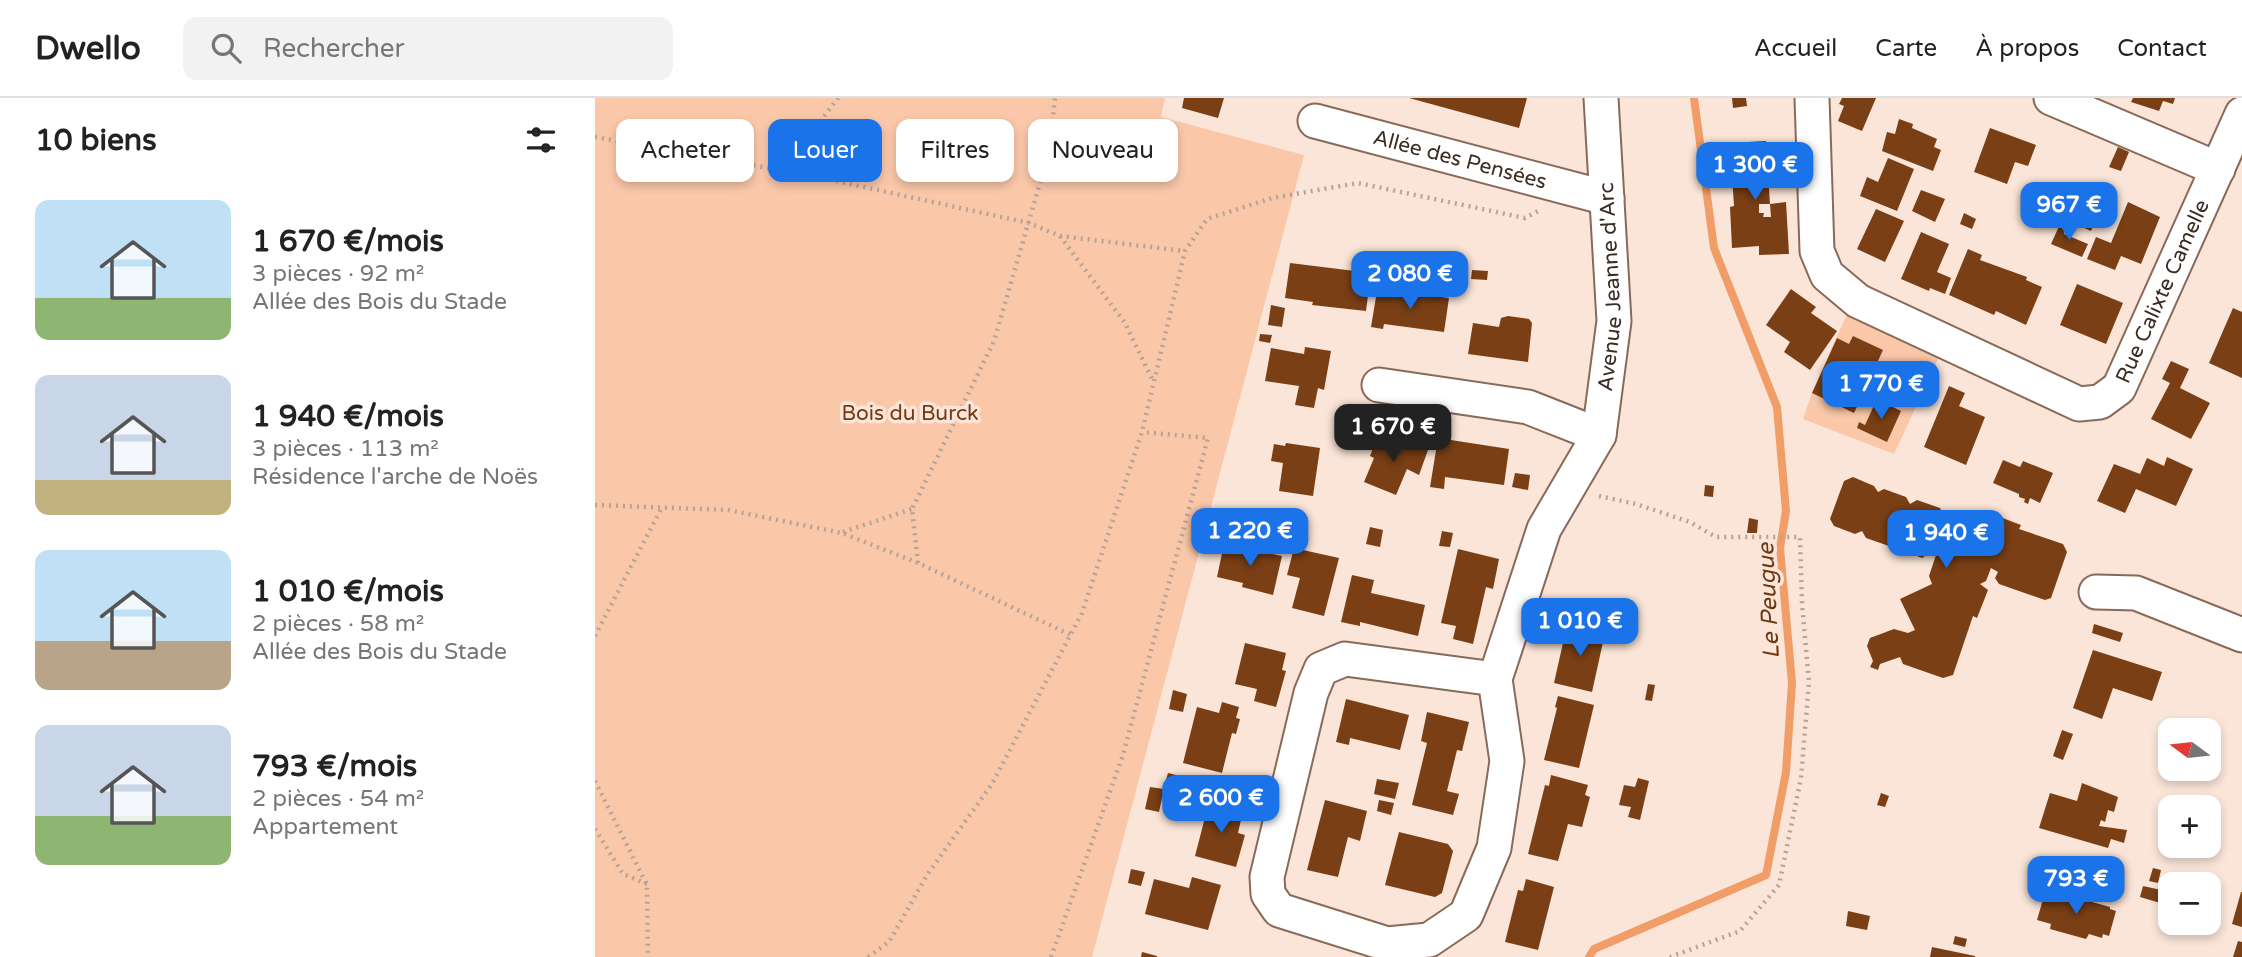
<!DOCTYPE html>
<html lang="fr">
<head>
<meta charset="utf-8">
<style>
  :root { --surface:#fff; --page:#f2f2f2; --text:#222; --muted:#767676; --line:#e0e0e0; --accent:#1a73e8 }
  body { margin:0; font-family:"Varela Round",sans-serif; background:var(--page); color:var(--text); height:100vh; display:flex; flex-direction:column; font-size:26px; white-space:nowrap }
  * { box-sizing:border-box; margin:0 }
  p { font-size:23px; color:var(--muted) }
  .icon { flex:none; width:38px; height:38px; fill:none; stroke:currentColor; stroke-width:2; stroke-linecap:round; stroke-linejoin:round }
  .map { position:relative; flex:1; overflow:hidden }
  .details { display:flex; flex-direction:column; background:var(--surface); width:595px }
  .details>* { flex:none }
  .hud { position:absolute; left:21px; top:21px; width:665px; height:63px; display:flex; gap:14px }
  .needle { width:46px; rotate:285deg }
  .controls { position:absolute; left:1563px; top:620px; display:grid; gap:14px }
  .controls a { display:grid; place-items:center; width:63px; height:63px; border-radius:14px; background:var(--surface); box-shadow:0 4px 10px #0003; font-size:35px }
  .price { position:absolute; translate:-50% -60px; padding:0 16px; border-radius:14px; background:var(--accent); color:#fff; font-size:23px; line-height:46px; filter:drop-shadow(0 2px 4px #0008) }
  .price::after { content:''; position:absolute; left:50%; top:42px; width:21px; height:16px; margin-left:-10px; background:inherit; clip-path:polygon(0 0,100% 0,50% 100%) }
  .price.on { background:#222; color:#fff }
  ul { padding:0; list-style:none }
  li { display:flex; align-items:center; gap:21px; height:175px; padding:0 35px }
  li span { display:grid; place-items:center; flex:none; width:196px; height:140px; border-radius:14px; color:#555 }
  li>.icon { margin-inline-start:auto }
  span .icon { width:84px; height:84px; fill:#fffc; stroke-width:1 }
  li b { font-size:30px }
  h2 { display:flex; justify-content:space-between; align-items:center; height:84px; padding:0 35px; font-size:30px }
  .tag { padding:0 24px; border-radius:14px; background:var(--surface); box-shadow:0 4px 10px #0003; font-size:24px; line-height:63px }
  .tag.on { background:var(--accent); color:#fff }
  header { display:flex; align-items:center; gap:42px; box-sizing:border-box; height:98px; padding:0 35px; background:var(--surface); border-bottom:2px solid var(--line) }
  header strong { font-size:33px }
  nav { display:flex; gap:38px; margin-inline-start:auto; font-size:24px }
  .search { width:490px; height:63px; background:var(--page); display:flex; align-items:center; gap:18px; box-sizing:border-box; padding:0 24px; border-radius:14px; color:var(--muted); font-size:26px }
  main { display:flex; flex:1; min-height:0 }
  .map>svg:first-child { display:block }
  .green { fill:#fac7a9 }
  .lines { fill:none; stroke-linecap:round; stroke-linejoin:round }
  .stream { stroke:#f19d68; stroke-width:8 }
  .building { fill:#7a3f15 }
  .minor-casing { stroke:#896a58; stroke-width:37 }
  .path { stroke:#b6a398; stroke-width:4.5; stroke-dasharray:2 5; stroke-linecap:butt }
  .minor { stroke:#fff; stroke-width:33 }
  .labels { text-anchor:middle; stroke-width:7; stroke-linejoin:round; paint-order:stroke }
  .street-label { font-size:21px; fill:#3a2d25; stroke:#fae5d8 }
  .park-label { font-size:21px; fill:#713b14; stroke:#fae5d8 }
  .water-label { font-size:23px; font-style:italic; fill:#6e3911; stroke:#fae5d8 }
</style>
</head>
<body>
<header>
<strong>Dwello</strong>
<div class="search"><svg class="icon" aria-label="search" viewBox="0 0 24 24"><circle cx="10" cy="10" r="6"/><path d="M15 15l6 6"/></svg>Rechercher</div>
<nav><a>Accueil</a><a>Carte</a><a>À propos</a><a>Contact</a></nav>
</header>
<main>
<section class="details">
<h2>10 biens<svg class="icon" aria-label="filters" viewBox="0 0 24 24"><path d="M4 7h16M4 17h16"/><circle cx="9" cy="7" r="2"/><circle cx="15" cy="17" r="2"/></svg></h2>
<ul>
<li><span style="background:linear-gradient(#bfe0f5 70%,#8fb573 0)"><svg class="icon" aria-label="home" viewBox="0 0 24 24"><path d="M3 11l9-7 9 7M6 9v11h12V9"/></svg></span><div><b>1 670 €/mois</b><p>3 pièces · 92 m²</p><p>Allée des Bois du Stade</p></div></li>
<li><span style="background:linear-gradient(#c9d6e8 75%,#c2b280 0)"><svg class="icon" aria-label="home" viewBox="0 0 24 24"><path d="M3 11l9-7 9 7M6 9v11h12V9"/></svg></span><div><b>1 940 €/mois</b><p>3 pièces · 113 m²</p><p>Résidence l'arche de Noës</p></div></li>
<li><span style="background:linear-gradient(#bfe0f5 65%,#b9a48a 0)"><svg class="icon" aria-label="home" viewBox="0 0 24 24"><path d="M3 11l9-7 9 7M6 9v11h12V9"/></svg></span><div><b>1 010 €/mois</b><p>2 pièces · 58 m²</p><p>Allée des Bois du Stade</p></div></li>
<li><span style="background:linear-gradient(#c9d6e8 65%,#8fb573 0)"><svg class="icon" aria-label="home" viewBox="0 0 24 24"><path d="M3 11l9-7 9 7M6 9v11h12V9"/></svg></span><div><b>793 €/mois</b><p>2 pièces · 54 m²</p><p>Appartement</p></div></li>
</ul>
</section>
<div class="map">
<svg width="1647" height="859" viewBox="0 0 1647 859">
  <rect width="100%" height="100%" fill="#fae5d8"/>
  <g class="green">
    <path d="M0,0H570L566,19L709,57L497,859H0Z"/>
    <path d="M1252,216L1344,259L1299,356L1208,321L1217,295Z"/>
  </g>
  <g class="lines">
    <path class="stream" d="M994,859L999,851L1171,777L1191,674L1197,585L1185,450L1191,413L1182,309L1119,150L1099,0"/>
  </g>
  <g class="building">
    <path d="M589,0H629L623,20L587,10Z"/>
    <path d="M814,0H932L924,30Z"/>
    <path d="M1137,0H1151L1152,8L1138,10Z"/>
    <path d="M1247,0H1281L1267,33L1243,23L1249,8L1244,6Z"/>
    <path d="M1538,0H1580L1578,6L1568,3L1564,13L1536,4Z"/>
    <path d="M1304,21L1318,26L1317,30L1342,41L1339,49L1346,52L1338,73L1287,53L1292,34L1300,36Z"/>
    <path d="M1395,30L1441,47L1433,68L1420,64L1412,86L1379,74Z"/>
    <path d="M1171,43L1175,106H1164V115H1169L1168,119H1176L1175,106L1191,104L1194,156L1164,157V148L1137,150L1135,109L1139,108L1135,45Z"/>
    <path d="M1523,49L1534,54L1526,73L1514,69Z"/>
    <path d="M1293,60L1319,71L1302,113L1265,98L1272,79L1283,84Z"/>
    <path d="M1480,91L1508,103L1496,133L1467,120Z"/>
    <path d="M1326,92L1350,101L1340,124L1317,113Z"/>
    <path d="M1533,104L1565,119L1546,166L1526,158L1520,172L1492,161L1501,139L1516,145Z"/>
    <path d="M1281,111L1309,123L1290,164L1262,151Z"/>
    <path d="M1369,115L1381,121L1377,131L1365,126Z"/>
    <path d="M1466,124L1472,126L1469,136L1493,146L1487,159L1456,146Z"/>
    <path d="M1326,134L1354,146L1342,174L1356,180L1350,196L1335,190L1334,193L1306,181Z"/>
    <path d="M1373,151L1387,157L1385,162L1432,179L1431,182L1447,189L1431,227L1401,213L1399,217L1354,197Z"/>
    <path d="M786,162L808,164L806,174L785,171Z"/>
    <path d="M695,165L776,175L771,213L717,207L718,204L690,200Z"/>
    <path d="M877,172L893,173L892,182L876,181Z"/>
    <path d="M1482,186L1528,205L1511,246L1465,227Z"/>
    <path d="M1196,191L1221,209L1216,215L1242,233L1215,272L1189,254L1195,244L1171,227Z"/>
    <path d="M794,192L854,200L849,234L789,226L788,231L776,229L782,193L794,195Z"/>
    <path d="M676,207L690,210L687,229L673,227Z"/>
    <path d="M1638,210L1647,214V280L1614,265Z"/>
    <path d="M913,218L934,221L937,225L933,264L873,256L878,225L904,229L906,220Z"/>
    <path d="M665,236L677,237L675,245L664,243Z"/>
    <path d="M1258,238L1288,252L1259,315L1217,295L1242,240L1254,246Z"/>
    <path d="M710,249L736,253L729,292L723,290L719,310L700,307L704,288L670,283L676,250L709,256Z"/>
    <path d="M1576,263L1594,271L1585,290L1615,305L1596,341L1556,321L1575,285L1567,281Z"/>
    <path d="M1354,288L1370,295L1364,308L1390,319L1371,367L1329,349Z"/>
    <path d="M1282,301L1306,313L1292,344L1262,330L1264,324L1270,327Z"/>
    <path d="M783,337L820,352L822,347L833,352L824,377L812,371L801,397L769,384L779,360L775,358Z"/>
    <path d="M843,340L914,351L909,387L850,379L849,391L835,389Z"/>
    <path d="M691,345L725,350L718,398L684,393L688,365L676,363L679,346L690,348Z"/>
    <path d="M1572,359L1598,371L1581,408L1541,391L1530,415L1502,403L1519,366L1545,376L1552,360L1569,368Z"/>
    <path d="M1408,362L1425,369L1428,363L1458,375L1445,405L1435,400L1433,406L1429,404L1430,401L1424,399V396L1398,385Z"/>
    <path d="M920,375L935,377L933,392L917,389Z"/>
    <path d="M1258,379L1279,388L1283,394L1289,391L1311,399L1315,406L1322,402L1345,410L1349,418L1347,421L1353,424L1357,414L1384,425L1389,413L1426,427L1424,431L1468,446L1472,454L1456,500L1450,502L1404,486L1400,480L1403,474L1396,470L1391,483L1385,486L1393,492L1382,520L1378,518L1358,577L1348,580L1308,566L1305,559L1285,566L1283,572L1275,569L1278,563L1272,548L1275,540L1299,531L1313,535L1320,532L1305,501L1337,486L1334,478L1342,454L1336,451L1333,456L1327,460L1304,451L1300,444L1294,448L1271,440L1267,433L1260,436L1239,428L1235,421L1249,383Z"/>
    <path d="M1110,387L1119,388L1118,399L1109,398Z"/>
    <path d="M1154,420L1163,422L1162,435H1152Z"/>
    <path d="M775,429L788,432L785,449L771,446Z"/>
    <path d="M847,433L858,435L855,449L844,448Z"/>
    <path d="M629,446L687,458L678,497L647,489L648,485L622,479Z"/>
    <path d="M699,450L744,460L729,518L697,510L705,480L692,477Z"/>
    <path d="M863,451L904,461L898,491L891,489L878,546L858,541L861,528L846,525Z"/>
    <path d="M757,477L779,482L776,495L830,507L823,538L765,524V528L746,524Z"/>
    <path d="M1499,526L1528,535L1525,544L1497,535Z"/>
    <path d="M972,527L1010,535L997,594L959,585Z"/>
    <path d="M650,545L691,555L687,572L691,573L681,609L659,603L662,591L640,586Z"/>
    <path d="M1498,552L1567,574L1557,603L1518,590L1507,621L1478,610Z"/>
    <path d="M1053,586L1060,587L1057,603L1050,602Z"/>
    <path d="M578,592L592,596L588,614L574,611Z"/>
    <path d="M963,598L999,607L984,670L949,662L962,610L960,609Z"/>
    <path d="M751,601L814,617L805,652L755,640L754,647L741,644Z"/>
    <path d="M627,604L644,609L641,620L645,621L641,636L637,635L627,675L588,665L602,609L624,615Z"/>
    <path d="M832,614L874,624L867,653L862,652L852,693L864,696L858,717L817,707L832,645L826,643Z"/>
    <path d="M1467,632L1478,636L1468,662L1458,658Z"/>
    <path d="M573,675L597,681L590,702L571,697L572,690L569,689Z"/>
    <path d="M956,677L993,687L990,697L995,699L987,729L973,726L963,763L933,756L950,687L954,688Z"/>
    <path d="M1043,680L1054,683L1045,722L1033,719L1036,709L1024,707L1029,687L1040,689Z"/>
    <path d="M782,681L804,685L800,701L779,696Z"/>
    <path d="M1487,685L1523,699L1519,714L1513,712L1510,724L1506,722L1504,728L1532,732L1529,745L1516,741L1513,750L1444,730L1455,695L1482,703Z"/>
    <path d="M555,689L569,691L564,714L550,711Z"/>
    <path d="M1286,695L1294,698L1290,709L1282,707Z"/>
    <path d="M730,702L772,713L765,743L753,739L743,779L712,772Z"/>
    <path d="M784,702L799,705L796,717L782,713Z"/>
    <path d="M614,704L648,713L643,735L650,737L641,769L600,758Z"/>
    <path d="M1614,710L1622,713L1614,733Z"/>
    <path d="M804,734L853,746L858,753L847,795L840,799L790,787Z"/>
    <path d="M1558,770L1566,772L1563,785L1554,783Z"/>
    <path d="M536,771L550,774L546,788L533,785Z"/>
    <path d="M597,779L626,787L613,832L550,816L559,781L594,790Z"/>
    <path d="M931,781L959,789L943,852L910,844L923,792L928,793Z"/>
    <path d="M1548,788L1575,794V808L1545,799Z"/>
    <path d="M1451,791L1515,809V811L1521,813L1514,838L1508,836L1507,840L1494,836L1491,841L1455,831L1456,826L1442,822Z"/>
    <path d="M1646,794H1647V829L1637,826Z"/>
    <path d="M1614,805L1622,813L1620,821L1614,819Z"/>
    <path d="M1253,813L1275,818L1272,832L1251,828Z"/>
    <path d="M1360,838L1372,841L1370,849L1358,846Z"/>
    <path d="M1643,843L1647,844V859H1638Z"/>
    <path d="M1337,849L1380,858V859H1335Z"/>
    <path d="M547,854L562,858V859H546Z"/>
  </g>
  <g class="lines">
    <g class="minor-casing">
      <g id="minor">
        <path id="s1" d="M1217,0L1222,153L1232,177L1263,203L1484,306L1505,304L1524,290L1647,16"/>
        <path d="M1456,0L1623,71"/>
        <path id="s2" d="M720,23L1012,100"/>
        <path d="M784,287L933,309L1004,337L949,431L900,581L912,663L899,750L871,817L834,842L792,846L684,812L673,796L672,779L716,595L726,571L750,561L900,581"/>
        <path id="s3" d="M1004,337L1019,223L1006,0"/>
        <path d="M1501,494L1541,495L1647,537"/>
      </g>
    </g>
    <g class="path">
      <path d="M0,39L223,79L434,125L465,138L590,153"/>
      <path d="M223,79L209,51L220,30L243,0"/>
      <path d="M465,138L530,225L558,283"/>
      <path d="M1004,398L1041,406L1095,424L1121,439H1205L1207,506L1214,584L1206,680L1184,787L1145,833L1075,859"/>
      <path d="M0,407L133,412L247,435L323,465L476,537"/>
      <path d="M248,434L317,411"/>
      <path d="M323,465L317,411L399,243L454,54L460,0"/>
      <path d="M0,538L67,409"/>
      <path d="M0,683L52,787L53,859"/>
      <path d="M0,731L28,776L52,786"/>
      <path d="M273,859L294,844L332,777L397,686L487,515L547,334L590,153L612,121L677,100L763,85L930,120L943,113"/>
      <path d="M456,859L528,657L613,340L547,334"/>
    </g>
    <use href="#minor" class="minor"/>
  </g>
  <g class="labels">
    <g class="street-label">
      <text dy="7" stroke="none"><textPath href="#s2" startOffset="150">Allée des Pensées</textPath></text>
      <text dy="7" stroke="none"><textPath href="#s3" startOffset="149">Avenue Jeanne d'Arc</textPath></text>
      <text dy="7" stroke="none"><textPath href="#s1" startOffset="614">Rue Calixte Camelle</textPath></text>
    </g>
    <g class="park-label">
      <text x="315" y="322">Bois du Burck</text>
    </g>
    <g class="water-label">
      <text transform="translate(1173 503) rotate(-93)" y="8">Le Peugue</text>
    </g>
  </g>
</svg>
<div class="controls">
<a><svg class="needle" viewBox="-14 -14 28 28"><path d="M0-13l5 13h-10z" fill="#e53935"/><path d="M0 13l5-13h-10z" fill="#767676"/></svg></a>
<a>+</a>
<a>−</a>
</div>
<b class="price" style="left:1160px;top:104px">1 300 €</b>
<b class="price" style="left:1474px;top:144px">967 €</b>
<b class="price" style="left:815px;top:213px">2 080 €</b>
<b class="price" style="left:1286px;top:323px">1 770 €</b>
<b class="price on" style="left:798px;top:366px">1 670 €</b>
<b class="price" style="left:655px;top:470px">1 220 €</b>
<b class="price" style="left:1351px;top:472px">1 940 €</b>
<b class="price" style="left:985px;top:560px">1 010 €</b>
<b class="price" style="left:626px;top:737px">2 600 €</b>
<b class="price" style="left:1481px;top:818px">793 €</b>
<div class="hud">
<a class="tag">Acheter</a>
<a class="tag on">Louer</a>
<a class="tag">Filtres</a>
<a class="tag">Nouveau</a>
</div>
</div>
</main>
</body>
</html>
